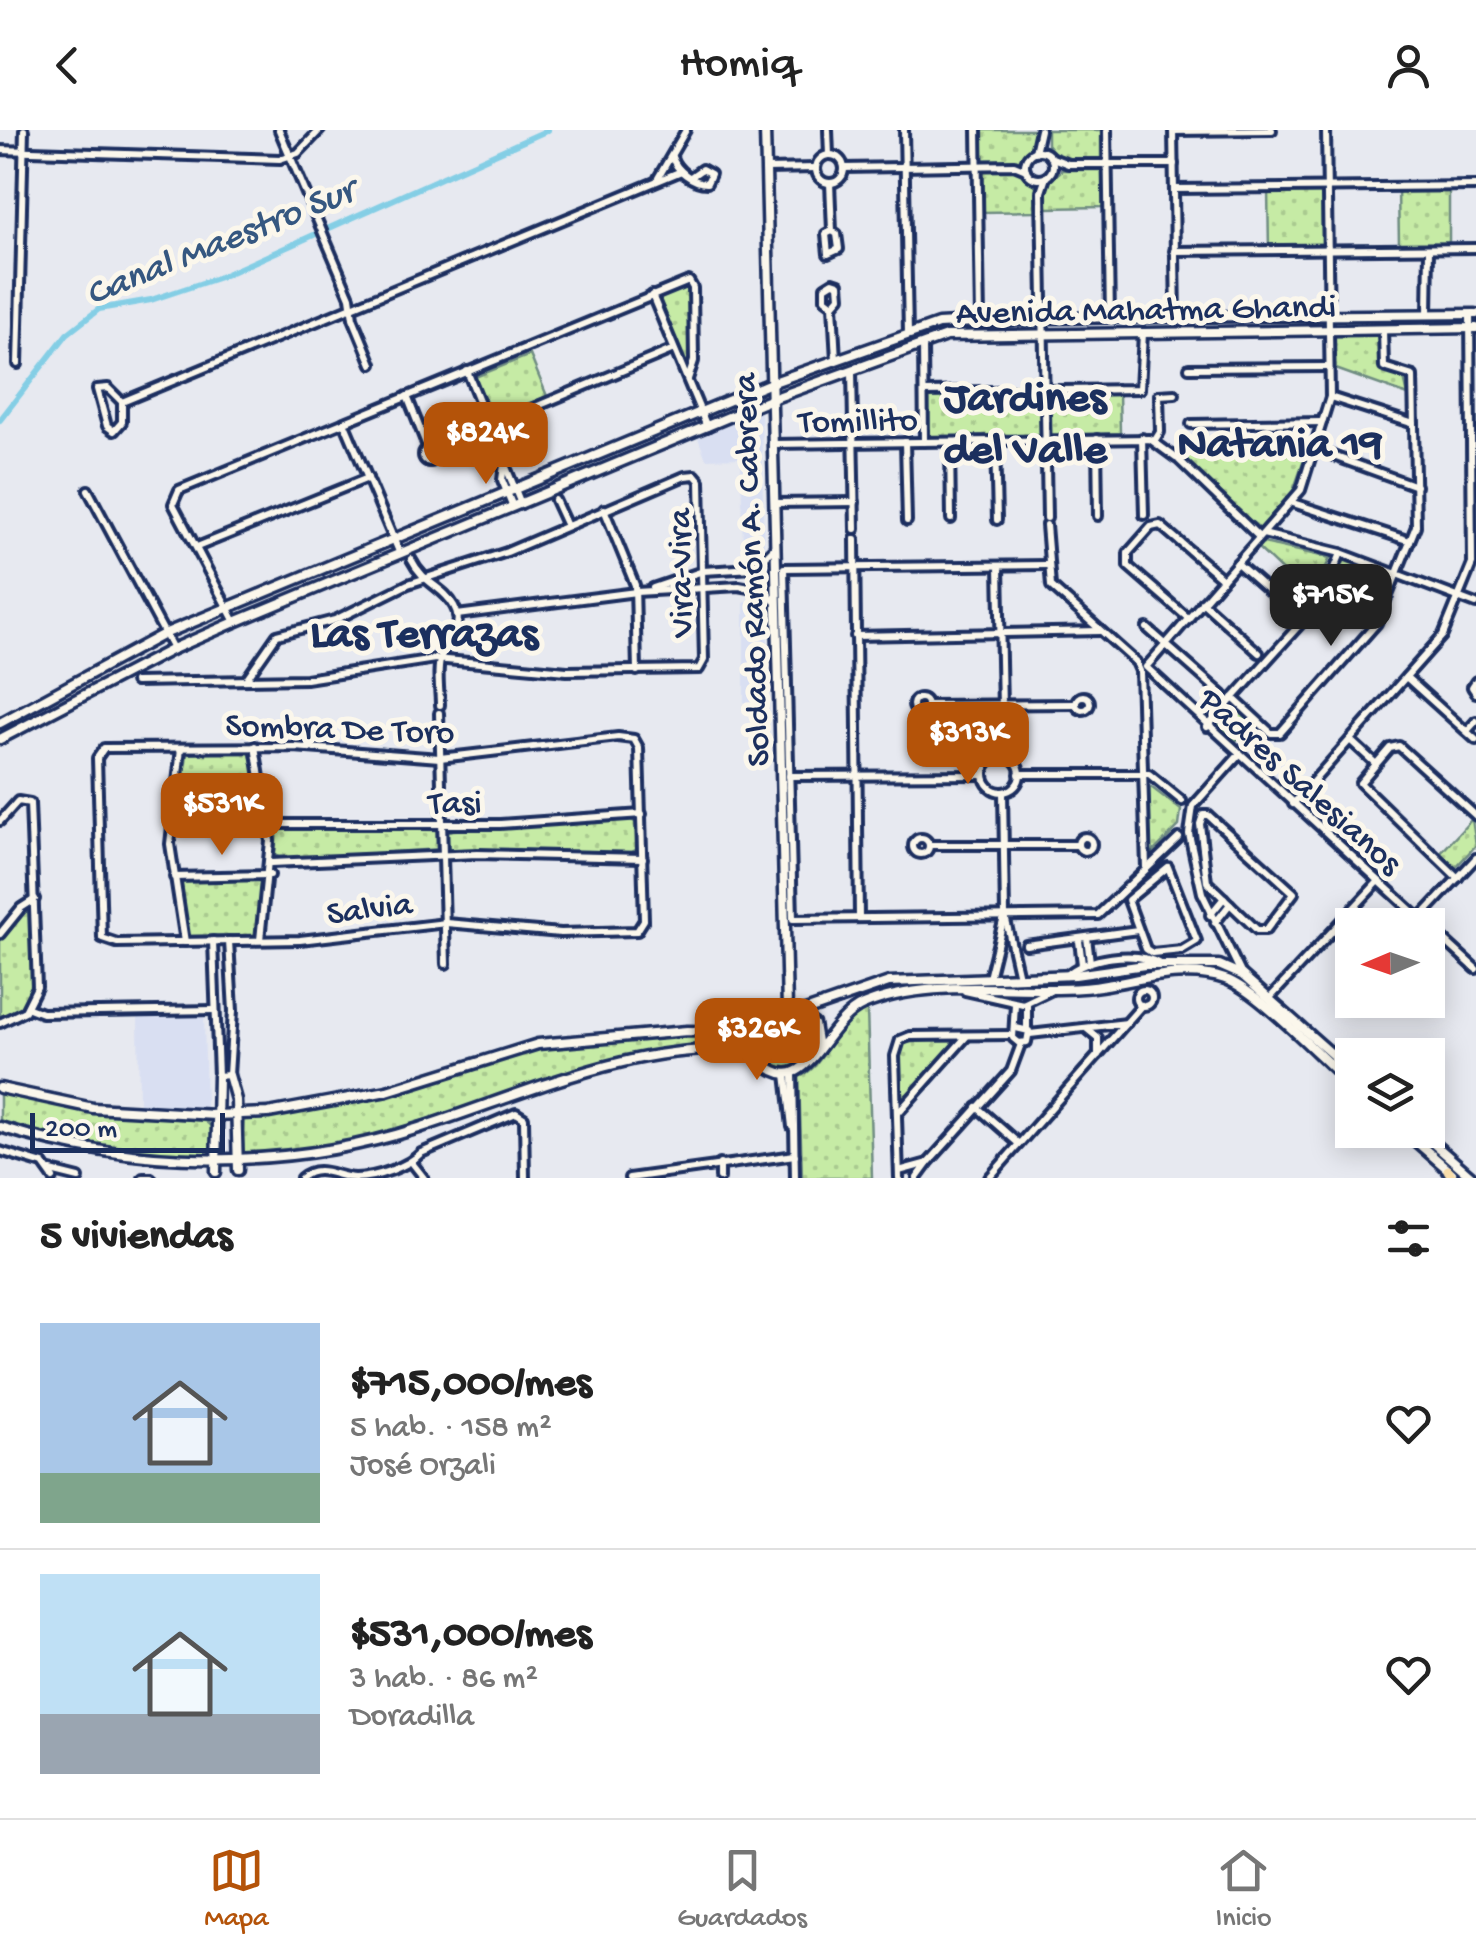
<!DOCTYPE html>
<html lang="es">
<head>
<meta charset="utf-8">
<style>
  :root { --surface:#fff; --page:#f2f2f2; --text:#222; --muted:#767676; --line:#e0e0e0; --accent:#b45309 }
  body { margin:0; font-family:"Gochi Hand",sans-serif; background:var(--page); color:var(--text); height:100vh; display:flex; flex-direction:column; font-size:38px; white-space:nowrap }
  * { box-sizing:border-box; margin:0 }
  p { font-size:32px; color:var(--muted) }
  .icon { flex:none; width:55px; height:55px; fill:none; stroke:currentColor; stroke-width:2; stroke-linecap:round; stroke-linejoin:round }
  .map { position:relative; height:1048px; overflow:hidden }
  .sheet { display:flex; flex-direction:column; background:var(--surface); flex:1 }
  .sheet>* { flex:none }
  .needle { width:65px; rotate:268deg }
  .tools { position:absolute; left:1335px; top:778px; display:grid; gap:20px }
  .tools a { display:grid; place-items:center; width:110px; height:110px; border-radius:0px; background:var(--surface); box-shadow:0 5px 25px #0003; font-size:50px }
  .scale { position:absolute; left:30px; bottom:25px; width:195px; box-sizing:border-box; padding-left:10px; border:5px solid #1b2f5e; border-top:0; font-size:28px; line-height:35px; white-space:nowrap; color:#1b2f5e; -webkit-text-stroke:8px #fbf7ec; paint-order:stroke }
  .price { position:absolute; translate:-50% -85px; padding:0 22px; border-radius:20px; background:var(--accent); color:#fff; font-size:32px; line-height:65px; filter:drop-shadow(0 2px 5px #0008) }
  .price::after { content:''; position:absolute; left:50%; top:60px; width:30px; height:22px; margin-left:-15px; background:inherit; clip-path:polygon(0 0,100% 0,50% 100%) }
  .price.current { background:#222; color:#fff }
  ul { padding:0; list-style:none }
  li { display:flex; align-items:center; gap:30px; height:250px; padding:0 40px }
  li+li { border-top:2px solid var(--line) }
  li span { display:grid; place-items:center; flex:none; width:280px; height:200px; border-radius:0px; color:#555 }
  li>.icon { margin-inline-start:auto }
  span .icon { width:120px; height:120px; fill:#fffc; stroke-width:1 }
  li b { font-size:42px }
  h2 { display:flex; justify-content:space-between; align-items:center; height:120px; padding:0 40px; font-size:42px }
  header { display:flex; justify-content:space-between; align-items:center; height:130px; padding:0 40px; background:var(--surface); font-size:45px; font-weight:600 }
  .menu { display:flex; justify-content:space-around; align-items:center; height:140px; border-top:2px solid var(--line); background:var(--surface); font-size:28px; color:var(--muted) }
  .menu a { display:grid; justify-items:center; gap:5px }
  .menu .current { color:var(--accent) }
  .map>svg:first-child { display:block }
  .built { fill:#d9dff2 }
  .park { fill:url(#park-dots); stroke:#708d82; stroke-width:2.5 }
  .lines { fill:none; stroke-linecap:round; stroke-linejoin:round }
  .canal { stroke:#84cee5; stroke-width:6 }
  .street-casing { stroke:#1b2f5e; stroke-width:14 }
  .secondary-casing { stroke:#1b2f5e; stroke-width:15 }
  .primary-casing { stroke:#1b2f5e; stroke-width:16 }
  .street { stroke:#fbf7ec; stroke-width:6 }
  .secondary { stroke:#fbf7ec; stroke-width:8 }
  .primary { stroke:#f9deab; stroke-width:9 }
  .labels { text-anchor:middle; stroke-width:10; stroke-linejoin:round; paint-order:stroke }
  .street-label { font-size:35px; fill:#1b2f5e; stroke:#fbf7ec }
  .water-label { font-size:38px; font-style:italic; fill:#355780; stroke:#fbf7ec }
  .district-label { font-size:45px; font-weight:bold; fill:#1b2f5e; stroke:#fbf7ec }
</style>
</head>
<body>
<header><svg class="icon" aria-label="back" viewBox="0 0 24 24"><path d="M15 5l-7 7 7 7"/></svg>Homiq<svg class="icon" aria-label="person" viewBox="0 0 24 24"><circle cx="12" cy="8" r="4"/><path d="M4 21q1-7 8-7t8 7"/></svg></header>
<div class="map">
<svg width="1476" height="1048" viewBox="0 0 1476 1048">
  <defs>
    <pattern id="park-dots" width="8" height="8" patternUnits="userSpaceOnUse" patternTransform="scale(2.5)"><rect width="8" height="8" fill="#c6eba5"/><path d="M2 2h.1M6 6h.1" fill="none" stroke="#aaca90" stroke-width="1.8" stroke-linecap="round"/></pattern>
  </defs>
  <rect width="100%" height="100%" fill="#e7e9f0"/>
  <filter id="ink" filterUnits="userSpaceOnUse"><feTurbulence type="fractalNoise" baseFrequency=".01" numOctaves="2"/><feDisplacementMap in="SourceGraphic" scale="20" xChannelSelector="R" yChannelSelector="G"/><feConvolveMatrix kernelMatrix="1 2 1 2 8 2 1 2 1" color-interpolation-filters="sRGB"/></filter>
  <g filter="url(#ink)">
    <g class="built">
      <path d="M761,279L764,423L743,424L741,328L706,329L696,303Z"/>
      <path d="M744,472H767L769,571L744,572Z"/>
      <path d="M204,885L206,978L139,977L138,887Z"/>
    </g>
    <g class="park">
      <path d="M981,0H1035V14L1021,30H982Z"/>
      <path d="M1047,0H1101V30L1061,31L1047,14Z"/>
      <path d="M1022,39L1036,56V81L982,82V40Z"/>
      <path d="M1062,40H1103L1104,77L1047,78L1046,54Z"/>
      <path d="M1449,57V113L1399,114L1398,58Z"/>
      <path d="M1326,58V121H1269L1268,59Z"/>
      <path d="M686,157L689,163L690,234L685,236L658,169Z"/>
      <path d="M1378,204L1379,236L1384,242L1403,244L1408,265L1333,238L1331,206Z"/>
      <path d="M530,225L547,266L492,290L475,247Z"/>
      <path d="M1119,263L1120,303L1049,305L1048,264Z"/>
      <path d="M1041,265V305L929,307L928,267Z"/>
      <path d="M1183,322H1307L1291,367L1261,400L1180,328Z"/>
      <path d="M1259,412L1330,428L1312,469L1256,416Z"/>
      <path d="M1342,428L1394,445L1385,471L1334,451Z"/>
      <path d="M1233,573L1254,592L1231,616L1211,597Z"/>
      <path d="M249,621L263,672L260,677L180,675L187,624Z"/>
      <path d="M1147,654L1181,680L1179,696L1150,725Z"/>
      <path d="M630,689L636,693L637,719L627,725L448,720L447,703L453,700Z"/>
      <path d="M1472,689L1476,715L1454,739L1439,725Z"/>
      <path d="M277,698L437,700L441,719L282,729L275,725Z"/>
      <path d="M261,750L265,756L255,805L189,806L179,763L182,752Z"/>
      <path d="M24,780L32,781L34,859L19,882L0,886V810Z"/>
      <path d="M867,878L872,1048H802L799,947C826,937 831,895 867,878Z"/>
      <circle cx="786" cy="910" r="28"/>
      <path d="M689,905L747,907L751,913L747,918L588,939L383,1003L311,1020L246,1024L241,1019L244,990C343,982 426,945 521,923C576,910 632,906 689,905Z"/>
      <path d="M956,908L959,911L899,973L898,924L904,913Z"/>
      <path d="M0,963L85,981L205,991L212,997L213,1019L208,1024C137,1026 69,1013 0,993Z"/>
    </g>
    <g class="lines">
      <path class="canal" d="M0,290L67,204L99,179L151,170L220,147L548,0"/>
      <g class="street-casing">
        <g id="street">
          <path d="M279,0L350,167L353,188L372,234"/>
          <path d="M828,0L829,25"/>
          <path d="M904,0L908,204"/>
          <path d="M977,0L980,190"/>
          <path d="M1107,0L1110,187"/>
          <path d="M1173,0L1176,188"/>
          <path d="M1326,0L1330,267L1301,360L1146,537L1427,795"/>
          <path d="M1173,1L1272,0"/>
          <path d="M0,20L280,29L298,23L320,0"/>
          <circle cx="1039" cy="35" r="14"/>
          <path d="M1035,22L1040,0"/>
          <circle cx="830" cy="39" r="14"/>
          <path d="M672,27C676,40 693,53 707,53L711,44L702,39L692,46"/>
          <path d="M1050,27L1068,34H1174"/>
          <path d="M844,38L1014,35L1026,40"/>
          <path d="M766,39L816,38"/>
          <path d="M1046,47L1041,62L1047,388"/>
          <path d="M658,48L686,0"/>
          <path d="M830,53L832,101L826,104L828,124L839,119L837,104L832,101"/>
          <path d="M1174,59L1476,56"/>
          <path d="M1174,121L1476,118"/>
          <path d="M652,165L707,297"/>
          <path d="M833,175L825,169V157L833,152L839,154L840,167L833,175L836,230"/>
          <path d="M1428,184L1429,119"/>
          <path d="M923,214L924,312"/>
          <path d="M18,234L24,0"/>
          <path d="M1189,238L1328,237"/>
          <path d="M467,241L521,374"/>
          <path d="M852,241L855,399"/>
          <path d="M924,262L1140,259L1143,203"/>
          <path d="M407,266L428,319"/>
          <path d="M1330,267L1414,294"/>
          <path d="M122,272L108,258L97,259L107,296L114,301L122,292V272L679,42"/>
          <path d="M344,292L400,424"/>
          <path d="M1191,294L1322,292"/>
          <path d="M490,296L674,219"/>
          <path d="M1142,308L1144,385"/>
          <path d="M1097,309L1098,386"/>
          <path d="M1155,310L1160,302L1159,265L1175,264"/>
          <path d="M995,311L997,390"/>
          <path d="M905,312L907,391"/>
          <path d="M950,312L951,389"/>
          <path d="M774,314L1150,309L1176,328"/>
          <circle cx="430" cy="325" r="7"/>
          <path d="M1314,319L1416,356"/>
          <path d="M1179,330L1259,407"/>
          <path d="M504,335L502,350L513,377"/>
          <path d="M88,360L173,519"/>
          <path d="M555,370L567,396"/>
          <path d="M775,373L855,372"/>
          <path d="M1293,373L1410,411"/>
          <path d="M604,379L635,455L637,541"/>
          <path d="M1046,395L1051,456L1136,532L1140,541L1146,738"/>
          <path d="M1263,404L1341,423L1476,474"/>
          <path d="M855,409L859,788"/>
          <path d="M197,417L368,348"/>
          <path d="M411,429C424,455 443,456 454,476C466,498 446,508 441,527C436,541 440,560 440,575"/>
          <path d="M1237,433L1296,485"/>
          <path d="M1047,435L784,438L793,789L1098,785L1179,708"/>
          <path d="M999,436L1003,626"/>
          <path d="M653,458L703,441L754,438L774,418"/>
          <path d="M1202,472L1259,523"/>
          <path d="M457,485L636,462L739,456L761,460L777,473"/>
          <path d="M1189,489L1128,436V423L1151,397L1160,395L1223,449"/>
          <path d="M235,492L173,374L179,360L689,151L693,158L694,231L688,249"/>
          <path d="M1147,498L1223,565"/>
          <path d="M855,506L1099,501"/>
          <path d="M1406,547L1476,610"/>
          <path d="M1476,551L1472,557L1476,563"/>
          <path d="M135,552L306,549L435,529L567,541L699,539L704,530L700,351L695,345L685,346L507,422L408,454L335,490L277,505L247,548"/>
          <circle cx="1083" cy="573" r="7"/>
          <circle cx="920" cy="575" r="7"/>
          <path d="M1233,568L1271,603H1280L1377,493L1416,396L1413,246L1384,237L1383,200"/>
          <path d="M927,575L1076,574"/>
          <path d="M439,583L446,834"/>
          <path d="M1207,597L1322,470L1341,423"/>
          <path d="M1467,601L1476,591"/>
          <path d="M618,607L634,609L639,618L644,790L637,801L561,803L446,793L300,810L117,813L102,808L97,628L104,618L294,617L440,628Z"/>
          <path d="M1350,610L1376,634"/>
          <path d="M255,616L270,711L260,810"/>
          <path d="M181,618L170,714L185,812"/>
          <path d="M1238,626L1193,676L1189,704L1202,763L1242,845"/>
          <circle cx="1002" cy="644" r="18"/>
          <path d="M1019,644H1149L1182,671"/>
          <path d="M789,646L984,645"/>
          <path d="M1003,662L1005,786L1019,847"/>
          <path d="M1293,674L1443,505L1472,434L1470,184"/>
          <path d="M173,682L267,679"/>
          <path d="M1203,685H1208L1294,763L1266,800H1257L1207,752L1200,694Z"/>
          <path d="M0,691L18,671L30,673L37,857L25,881L0,893"/>
          <path d="M269,694H500L642,684"/>
          <circle cx="1085" cy="714" r="7"/>
          <circle cx="921" cy="716" r="8"/>
          <path d="M929,715H1078"/>
          <path d="M271,733L477,724L643,728"/>
          <path d="M1168,737L1197,811L1182,820L1152,823L1146,819L1128,770Z"/>
          <path d="M174,747L270,745"/>
          <path d="M1458,748L1360,653L1390,618L1399,616L1476,686"/>
          <path d="M1210,785L1224,768"/>
          <path d="M1420,788L1476,728"/>
          <path d="M1215,793L1230,774"/>
          <path d="M1428,795L1476,839"/>
          <path d="M0,804L21,778L35,769"/>
          <path d="M1087,807L1090,832"/>
          <path d="M213,811L218,946L229,945L233,881L229,811"/>
          <path d="M1079,811L1082,834"/>
          <path d="M1026,815L1138,800"/>
          <path d="M1066,846C1085,827 1137,820 1160,834"/>
          <path d="M989,848L1004,787"/>
          <circle cx="1144" cy="868" r="8"/>
          <path d="M965,861L1023,874L1050,861"/>
          <path d="M1269,869L1378,752"/>
          <path d="M1015,874L1013,908L1019,913L1027,912L1029,901L1016,898"/>
          <path d="M29,878L42,883L214,880"/>
          <path d="M1027,897V873"/>
          <path d="M1087,899L1098,908V925"/>
          <path d="M1030,904L1127,893"/>
          <path d="M793,943L795,1048"/>
          <path d="M786,944L792,997"/>
          <path d="M977,977L1019,1014"/>
          <path d="M898,983L966,907"/>
          <path d="M0,1021L43,1034L53,1048"/>
          <path d="M928,1033L1011,941L1021,914"/>
          <path d="M413,1034L424,1048"/>
          <path d="M720,1034V1048"/>
          <path d="M51,1041L79,1048"/>
          <path d="M899,1041L928,1033L917,1048"/>
          <path d="M143,1048H151"/>
          <path d="M301,1048C319,1033 335,1047 355,1048C376,1048 409,1036 421,1023L516,983L524,988L525,1048"/>
          <path d="M629,1048L795,1025"/>
          <path d="M899,1048L895,926L900,910L910,906L1012,905"/>
          <path d="M989,1048L1142,875"/>
        </g>
      </g>
      <g class="secondary-casing">
        <g id="secondary">
          <path d="M765,0L787,879"/>
          <path d="M0,593L164,504L771,253L938,194L1050,188L1476,184"/>
          <path d="M0,609L173,519L235,492L772,269L946,206L1476,198"/>
          <path d="M802,882L889,852L1075,845L1145,835H1219L1242,845L1352,942"/>
          <path d="M818,918L814,894L794,880L772,883L756,902L761,931C806,975 822,893 863,875C929,847 1012,863 1082,858C1129,855 1178,833 1225,849C1256,859 1324,931 1352,955"/>
          <path d="M229,945L236,970L238,1040"/>
          <path d="M0,958L93,978L215,985L268,983L387,961L538,914L687,901L756,902"/>
          <path d="M0,997C135,1039 284,1041 419,998C526,964 641,908 757,922"/>
          <path d="M1403,1000L1452,1043"/>
          <path d="M1418,1000L1473,1048"/>
          <path d="M216,1042L218,946"/>
        </g>
      </g>
      <g class="primary-casing">
        <path id="primary" d="M1448,1040L1453,1048"/>
      </g>
      <use href="#street" class="street"/>
      <use href="#secondary" class="secondary"/>
      <use href="#primary" class="primary"/>
    </g>
  </g>
  <g class="labels">
    <g class="street-label">
      <text transform="translate(1146 177) rotate(-1)" y="12">Avenida Mahatma Ghandi</text>
      <text transform="translate(858 288) rotate(-1)" y="12">Tomillito</text>
      <text transform="translate(749 440) rotate(-92)" y="12">Soldado Ramón A. Cabrera</text>
      <text transform="translate(678 443) rotate(-91)" y="12">Vira-Vira</text>
      <text transform="translate(340 596) rotate(2)" y="12">Sombra De Toro</text>
      <text transform="translate(1302 649) rotate(42)" y="12">Padres Salesianos</text>
      <text transform="translate(455 670) rotate(-1)" y="12">Tasi</text>
      <text transform="translate(369 776) rotate(-7)" y="12">Salvia</text>
    </g>
    <g class="water-label">
      <text transform="translate(219 109) rotate(-22)" y="13">Canal Maestro Sur</text>
    </g>
    <g class="district-label">
      <text x="1025" y="279">Jardines<tspan x="1025" dy="52">del Valle</tspan></text>
      <text x="1280" y="325">Natania 19</text>
      <text x="424" y="515">Las Terrazas</text>
    </g>
  </g>
</svg>
<div class="tools">
<a><svg class="needle" viewBox="-14 -14 28 28"><path d="M0-13l5 13h-10z" fill="#e53935"/><path d="M0 13l5-13h-10z" fill="#767676"/></svg></a>
<a><svg class="icon" aria-label="layers" viewBox="0 0 24 24"><path d="M12 4l9 5-9 5-9-5zM3 14l9 5 9-5"/></svg></a>
</div>
<div class="scale">200 m</div>
<b class="price" style="left:486px;top:357px">$824K</b>
<b class="price current" style="left:1331px;top:519px">$715K</b>
<b class="price" style="left:968px;top:657px">$313K</b>
<b class="price" style="left:222px;top:728px">$531K</b>
<b class="price" style="left:757px;top:953px">$326K</b>
</div>
<section class="sheet">
<h2>5 viviendas<svg class="icon" aria-label="filters" viewBox="0 0 24 24"><path d="M4 7h16M4 17h16"/><circle cx="9" cy="7" r="2"/><circle cx="15" cy="17" r="2"/></svg></h2>
<ul>
<li><span style="background:linear-gradient(#a9c7e8 75%,#7fa58c 0)"><svg class="icon" aria-label="home" viewBox="0 0 24 24"><path d="M3 11l9-7 9 7M6 9v11h12V9"/></svg></span><div><b>$715,000/mes</b><p>5 hab. · 158 m²</p><p>José Orzali</p></div><svg class="icon" aria-label="heart" viewBox="0 0 24 24"><path d="M12 20l-8-8c-3-5 5-10 8-4 3-6 11-1 8 4z"/></svg></li>
<li><span style="background:linear-gradient(#bfe0f5 70%,#9aa5b1 0)"><svg class="icon" aria-label="home" viewBox="0 0 24 24"><path d="M3 11l9-7 9 7M6 9v11h12V9"/></svg></span><div><b>$531,000/mes</b><p>3 hab. · 86 m²</p><p>Doradilla</p></div><svg class="icon" aria-label="heart" viewBox="0 0 24 24"><path d="M12 20l-8-8c-3-5 5-10 8-4 3-6 11-1 8 4z"/></svg></li>
</ul>
</section>
<nav class="menu">
<a class="current"><svg class="icon" aria-label="map" viewBox="0 0 24 24"><path d="M3 6l6-2 6 2 6-2v14l-6 2-6-2-6 2zM9 4v14M15 6v14"/></svg>Mapa</a>
<a><svg class="icon" aria-label="saved" viewBox="0 0 24 24"><path d="M7 4h10v16l-5-4-5 4z"/></svg>Guardados</a>
<a><svg class="icon" aria-label="home" viewBox="0 0 24 24"><path d="M3 11l9-7 9 7M6 9v11h12V9"/></svg>Inicio</a>
</nav>
</body>
</html>
